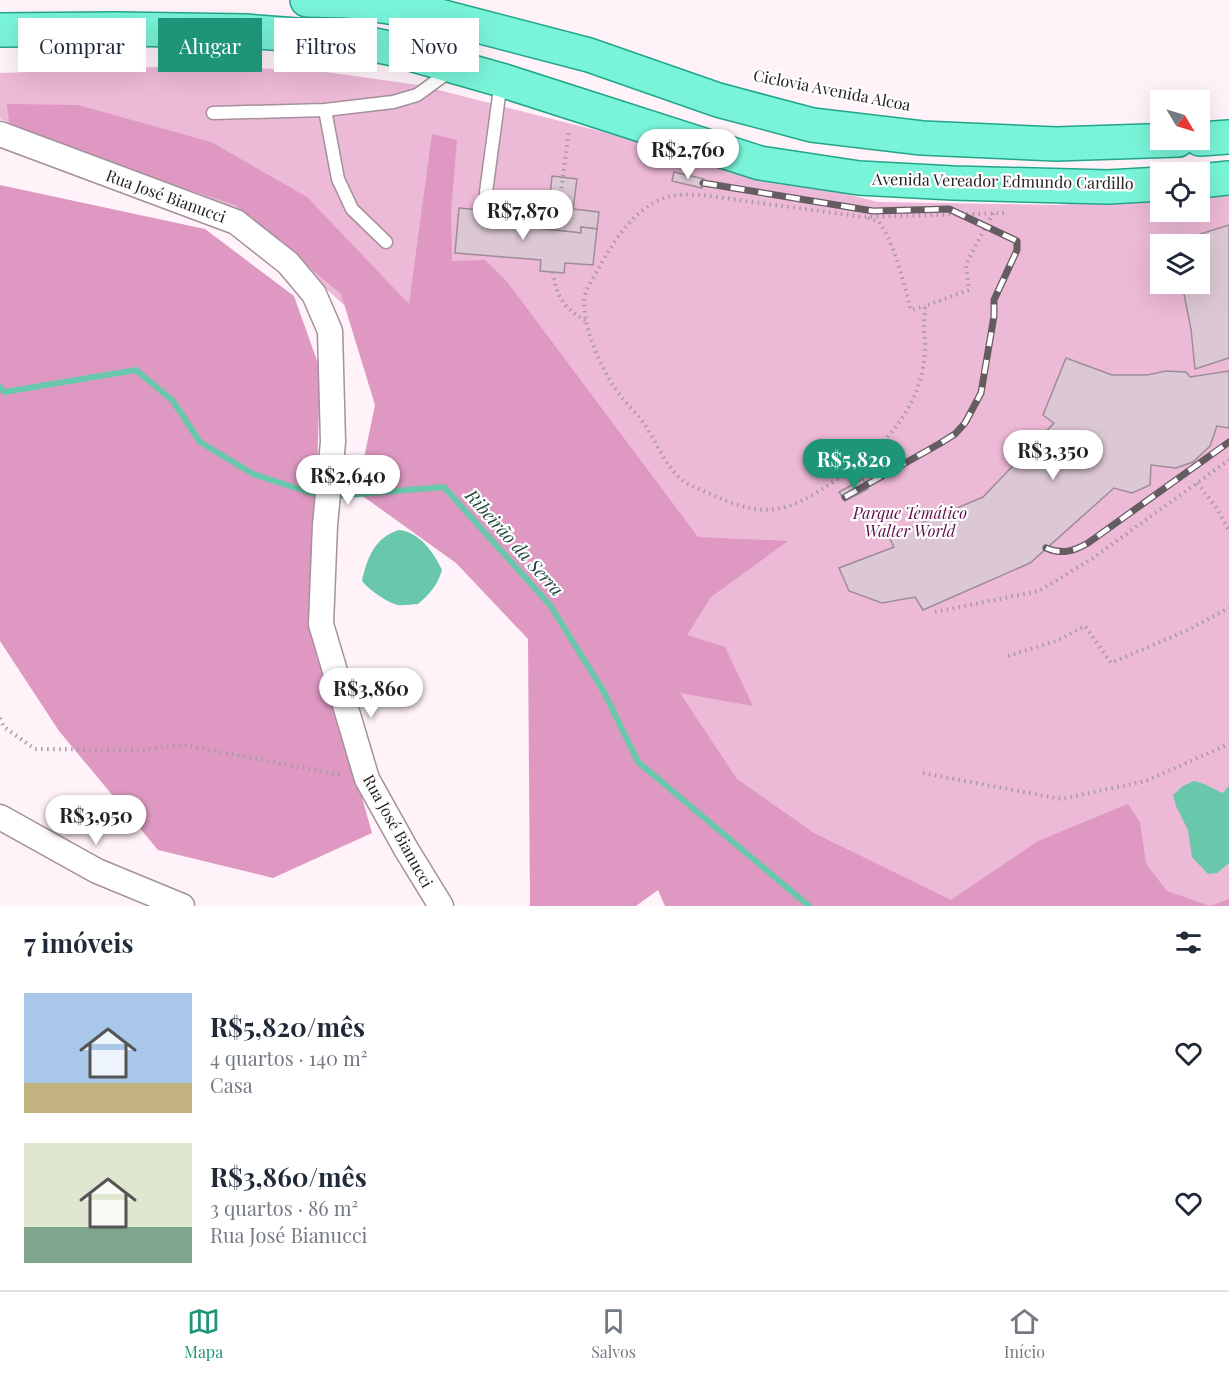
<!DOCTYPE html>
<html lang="pt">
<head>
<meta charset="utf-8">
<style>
  :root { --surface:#fff; --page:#f2f2f3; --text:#1f2937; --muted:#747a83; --line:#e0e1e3; --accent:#1e9478 }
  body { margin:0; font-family:"Playfair Display",serif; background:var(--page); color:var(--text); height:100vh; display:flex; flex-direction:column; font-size:22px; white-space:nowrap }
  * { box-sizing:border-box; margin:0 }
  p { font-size:20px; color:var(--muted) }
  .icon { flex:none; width:33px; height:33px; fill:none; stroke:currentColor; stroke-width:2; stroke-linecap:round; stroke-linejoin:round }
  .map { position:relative; height:906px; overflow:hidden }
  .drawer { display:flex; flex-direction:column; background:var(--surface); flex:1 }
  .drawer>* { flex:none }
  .hud { position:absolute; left:18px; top:18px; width:600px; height:54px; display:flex; gap:12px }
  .needle { width:39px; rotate:128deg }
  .tools { position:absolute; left:1150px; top:90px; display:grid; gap:12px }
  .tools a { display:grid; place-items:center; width:60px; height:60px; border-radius:0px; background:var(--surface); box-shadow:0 6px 24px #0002; font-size:30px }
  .price { position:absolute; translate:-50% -51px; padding:0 14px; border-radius:21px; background:#fff; color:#222; font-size:20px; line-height:39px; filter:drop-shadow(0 2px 3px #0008) }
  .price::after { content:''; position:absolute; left:50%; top:36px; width:18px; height:14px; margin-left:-9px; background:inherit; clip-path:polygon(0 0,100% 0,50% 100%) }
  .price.current { background:var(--accent); color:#fff }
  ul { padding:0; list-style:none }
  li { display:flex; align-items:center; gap:18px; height:150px; padding:0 24px }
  li span { display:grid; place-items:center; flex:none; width:168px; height:120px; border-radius:0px; color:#555 }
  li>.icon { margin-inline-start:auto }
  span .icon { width:72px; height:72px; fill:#fffc; stroke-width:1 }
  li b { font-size:26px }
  h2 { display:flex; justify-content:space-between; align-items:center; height:72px; padding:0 24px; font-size:26px }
  .pill { padding:0 21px; border-radius:0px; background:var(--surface); box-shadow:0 6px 24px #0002; font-size:21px; line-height:54px }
  .pill.current { background:var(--accent); color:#fff }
  .dock { display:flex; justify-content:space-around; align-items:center; height:84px; border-top:2px solid var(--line); background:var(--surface); font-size:16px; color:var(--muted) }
  .dock a { display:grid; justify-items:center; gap:3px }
  .dock .current { color:var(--accent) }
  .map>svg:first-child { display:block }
  .green { fill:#ecb9d7; fill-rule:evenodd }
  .forest { fill:#de98c2 }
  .water { fill:#69c7ab }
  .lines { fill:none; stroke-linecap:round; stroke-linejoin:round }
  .stream { stroke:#69c7ab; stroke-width:6 }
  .building { fill:#dcc8d4; stroke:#9e8c96; stroke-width:1.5 }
  .service-casing { stroke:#a4919c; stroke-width:15 }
  .minor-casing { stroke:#a4919c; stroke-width:27 }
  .primary-casing { stroke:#22a589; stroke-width:36 }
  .path { stroke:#a59ba1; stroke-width:4; stroke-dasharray:1.5 4.5; stroke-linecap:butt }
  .service { stroke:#fff; stroke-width:12 }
  .minor { stroke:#fff; stroke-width:24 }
  .primary { stroke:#79f4d9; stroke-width:33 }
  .rail-casing { stroke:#655c61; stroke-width:7 }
  .rail { stroke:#fff; stroke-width:4.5; stroke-dasharray:14; stroke-linecap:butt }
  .labels { text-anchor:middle; stroke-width:4.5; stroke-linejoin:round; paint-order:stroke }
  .street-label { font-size:16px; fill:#272024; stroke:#fff }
  .park-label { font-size:16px; font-style:italic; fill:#5d0b47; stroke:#fff }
  .water-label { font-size:18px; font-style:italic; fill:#1e483c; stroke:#fff }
</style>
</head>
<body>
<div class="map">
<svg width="1229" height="906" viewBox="0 0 1229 906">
  <rect width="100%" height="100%" fill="#fff2f9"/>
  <path class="green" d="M177,66L311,70L419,85L878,202L1056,205L1161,198V212H1200V195L1229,194V906H883L769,836L386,343L250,220L0,119V73ZM1161,244H1200V284H1161Z"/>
  <g class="forest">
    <path d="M7,104L78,105L211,142L307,197L409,304L432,134L457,140L451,212L452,261L485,260L508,283L698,537L788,541L711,597L687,635L725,647L753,706L680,693L737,779L814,833L951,900L1038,841L1128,804L1140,822L1146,864L1167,891L1210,906L1229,899V906H665L658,890L636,906H530L528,639L456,563L357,492L375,405L341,294L235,205L10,131Z"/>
    <path d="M0,185L205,229L294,296L320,369L313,623L372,833L273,878L158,850L59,731L0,641Z"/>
  </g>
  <g class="water">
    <path d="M399,530C420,532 434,553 442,570C437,586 430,594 418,604C412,604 404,606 398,605C388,603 368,589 362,581C367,558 375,537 399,530Z"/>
    <path d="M1194,781C1205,783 1213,789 1223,793L1229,786V863L1217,873L1208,874L1192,857L1188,830L1176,806L1173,795L1183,786Z"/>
  </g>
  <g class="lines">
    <g class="stream">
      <path d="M0,387L4,392L136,370L173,401L200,442L253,474L324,497"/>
      <path d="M334,496L444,487L550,605L604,692L638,762L809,906"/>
    </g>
  </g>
  <g class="building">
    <path d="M674,172L704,179L702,188L672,181Z"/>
    <path d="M552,176L577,179L573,209L599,212L597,229L581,227V233L499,224L502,201L549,206Z"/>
    <path d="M459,208L501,212L499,224L581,233V227L597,229L593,265L565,263L564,273L540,271L541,260L455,253Z"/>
    <path d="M1229,225V358L1195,369L1191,329L1182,284H1200V244H1178V241Z"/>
    <path d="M1066,358L1112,375H1147L1166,371L1186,372L1190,377L1229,371V428L1217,426L1210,446L1193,462L1176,468L1151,465L1150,485L1132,493L1114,488L1030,563L923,610L915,597L882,603L849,591L839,568L894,547L889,537L983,497L1054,423L1043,415Z"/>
    <path d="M863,479L868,489L845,501L839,492Z"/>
  </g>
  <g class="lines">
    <g class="service-casing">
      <g id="service">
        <path d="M325,110L338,179L352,209L386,242"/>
        <path d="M213,113L325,110L393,102L417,95L450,71"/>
        <path d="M486,192L501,81"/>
      </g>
    </g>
    <g class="minor-casing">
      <g id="minor">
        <path d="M0,134L236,222L288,263L314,294L330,331L333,442L325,525L321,624L367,779L406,849L441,906"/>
        <path d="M0,817L97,871L182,906"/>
      </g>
    </g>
    <g class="primary-casing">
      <g id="primary">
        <path d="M307,0L349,1L428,13L589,55L718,100L812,125L922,138L1056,144L1178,140"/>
        <path d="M0,30L117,29L245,31L338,38L389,48L501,80L760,163L859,178L953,183L1108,187L1161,184"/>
        <path d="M1200,139L1229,137"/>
        <path d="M1200,181L1229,178"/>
      </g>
    </g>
    <g class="path">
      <path d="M993,213L966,264L969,290L925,306C925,313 924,321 924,328C924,336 926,343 925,351C922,409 882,449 836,480C790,511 768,520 715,496C705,491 691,487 682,480C664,465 656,440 642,421C632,408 619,396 611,382C597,358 584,328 584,301C584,290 594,277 599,268C615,238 641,198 679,195C687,194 695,195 702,195L864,217L1004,213"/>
      <path d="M868,218L879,222C896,247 903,281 911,310L925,306"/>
      <path d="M556,230L569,130"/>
      <path d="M553,272C557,299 563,306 585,321"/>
      <path d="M1197,483L1216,507L1229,530"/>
      <path d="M935,612L1039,591L1093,558L1229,460"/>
      <path d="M1008,656L1056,641L1085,626L1111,663L1188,630L1229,608"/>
      <path d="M0,718L4,727L35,749L140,750L184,745L342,775"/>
      <path d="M923,773L1061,799L1146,781L1229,744"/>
    </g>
    <use href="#service" class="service"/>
    <use href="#minor" class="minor"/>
    <use href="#primary" class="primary"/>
    <g class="rail-casing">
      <g id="rail">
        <path d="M703,183L873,211L949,209L1017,241V250L994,300V316L981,393L965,423L955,434L939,444L845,497"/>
        <path d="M1046,548C1062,555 1074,551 1088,543L1229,442"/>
      </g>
    </g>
    <use href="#rail" class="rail"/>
  </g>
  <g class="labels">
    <g class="street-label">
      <text transform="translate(832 90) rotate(11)" y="6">Ciclovia Avenida Alcoa</text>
      <text transform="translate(1003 181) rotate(1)" y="6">Avenida Vereador Edmundo Cardillo</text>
      <text transform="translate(166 196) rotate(20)" y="6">Rua José Bianucci</text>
      <text transform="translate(398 831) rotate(61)" y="6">Rua José Bianucci</text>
    </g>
    <g class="park-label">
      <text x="910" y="519">Parque Temático<tspan x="910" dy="18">Walter World</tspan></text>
    </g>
    <g class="water-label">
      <text transform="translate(514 543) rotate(48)" y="6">Ribeirão da Serra</text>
    </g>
  </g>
</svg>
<div class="tools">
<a><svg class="needle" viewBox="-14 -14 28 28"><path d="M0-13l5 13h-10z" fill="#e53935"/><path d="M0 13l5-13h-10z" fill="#747a83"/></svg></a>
<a><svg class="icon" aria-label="locate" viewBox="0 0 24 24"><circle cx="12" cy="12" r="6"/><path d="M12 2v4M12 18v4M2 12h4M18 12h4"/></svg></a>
<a><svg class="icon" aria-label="layers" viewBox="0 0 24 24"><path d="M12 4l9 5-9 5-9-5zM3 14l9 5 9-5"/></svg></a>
</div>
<b class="price" style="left:688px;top:180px">R$2,760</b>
<b class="price" style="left:523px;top:241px">R$7,870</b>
<b class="price" style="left:1053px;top:481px">R$3,350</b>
<b class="price current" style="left:854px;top:490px">R$5,820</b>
<b class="price" style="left:348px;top:506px">R$2,640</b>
<b class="price" style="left:371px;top:719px">R$3,860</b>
<b class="price" style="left:96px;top:846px">R$3,950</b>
<div class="hud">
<a class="pill">Comprar</a>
<a class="pill current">Alugar</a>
<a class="pill">Filtros</a>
<a class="pill">Novo</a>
</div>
</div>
<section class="drawer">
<h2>7 imóveis<svg class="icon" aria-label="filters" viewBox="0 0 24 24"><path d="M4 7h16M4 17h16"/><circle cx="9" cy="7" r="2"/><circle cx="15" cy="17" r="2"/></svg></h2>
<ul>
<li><span style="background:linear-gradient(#a9c7e8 75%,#c2b280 0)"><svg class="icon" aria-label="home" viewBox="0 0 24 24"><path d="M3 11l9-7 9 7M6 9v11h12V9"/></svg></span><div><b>R$5,820/mês</b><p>4 quartos · 140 m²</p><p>Casa</p></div><svg class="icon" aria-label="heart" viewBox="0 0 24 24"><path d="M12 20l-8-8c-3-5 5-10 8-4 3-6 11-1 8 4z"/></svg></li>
<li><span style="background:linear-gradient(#dfe7d0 70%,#7fa58c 0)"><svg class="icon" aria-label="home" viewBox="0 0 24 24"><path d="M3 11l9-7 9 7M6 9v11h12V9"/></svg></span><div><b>R$3,860/mês</b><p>3 quartos · 86 m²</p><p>Rua José Bianucci</p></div><svg class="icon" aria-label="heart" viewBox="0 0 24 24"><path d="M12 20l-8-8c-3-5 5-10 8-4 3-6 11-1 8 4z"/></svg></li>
</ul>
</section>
<nav class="dock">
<a class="current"><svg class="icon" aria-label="map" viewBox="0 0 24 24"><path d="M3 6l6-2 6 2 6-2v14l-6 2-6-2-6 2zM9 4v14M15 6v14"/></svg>Mapa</a>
<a><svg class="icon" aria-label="saved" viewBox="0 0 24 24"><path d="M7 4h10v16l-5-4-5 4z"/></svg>Salvos</a>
<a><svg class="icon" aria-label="home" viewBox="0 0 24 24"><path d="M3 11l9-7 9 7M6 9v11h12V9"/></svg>Início</a>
</nav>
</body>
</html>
